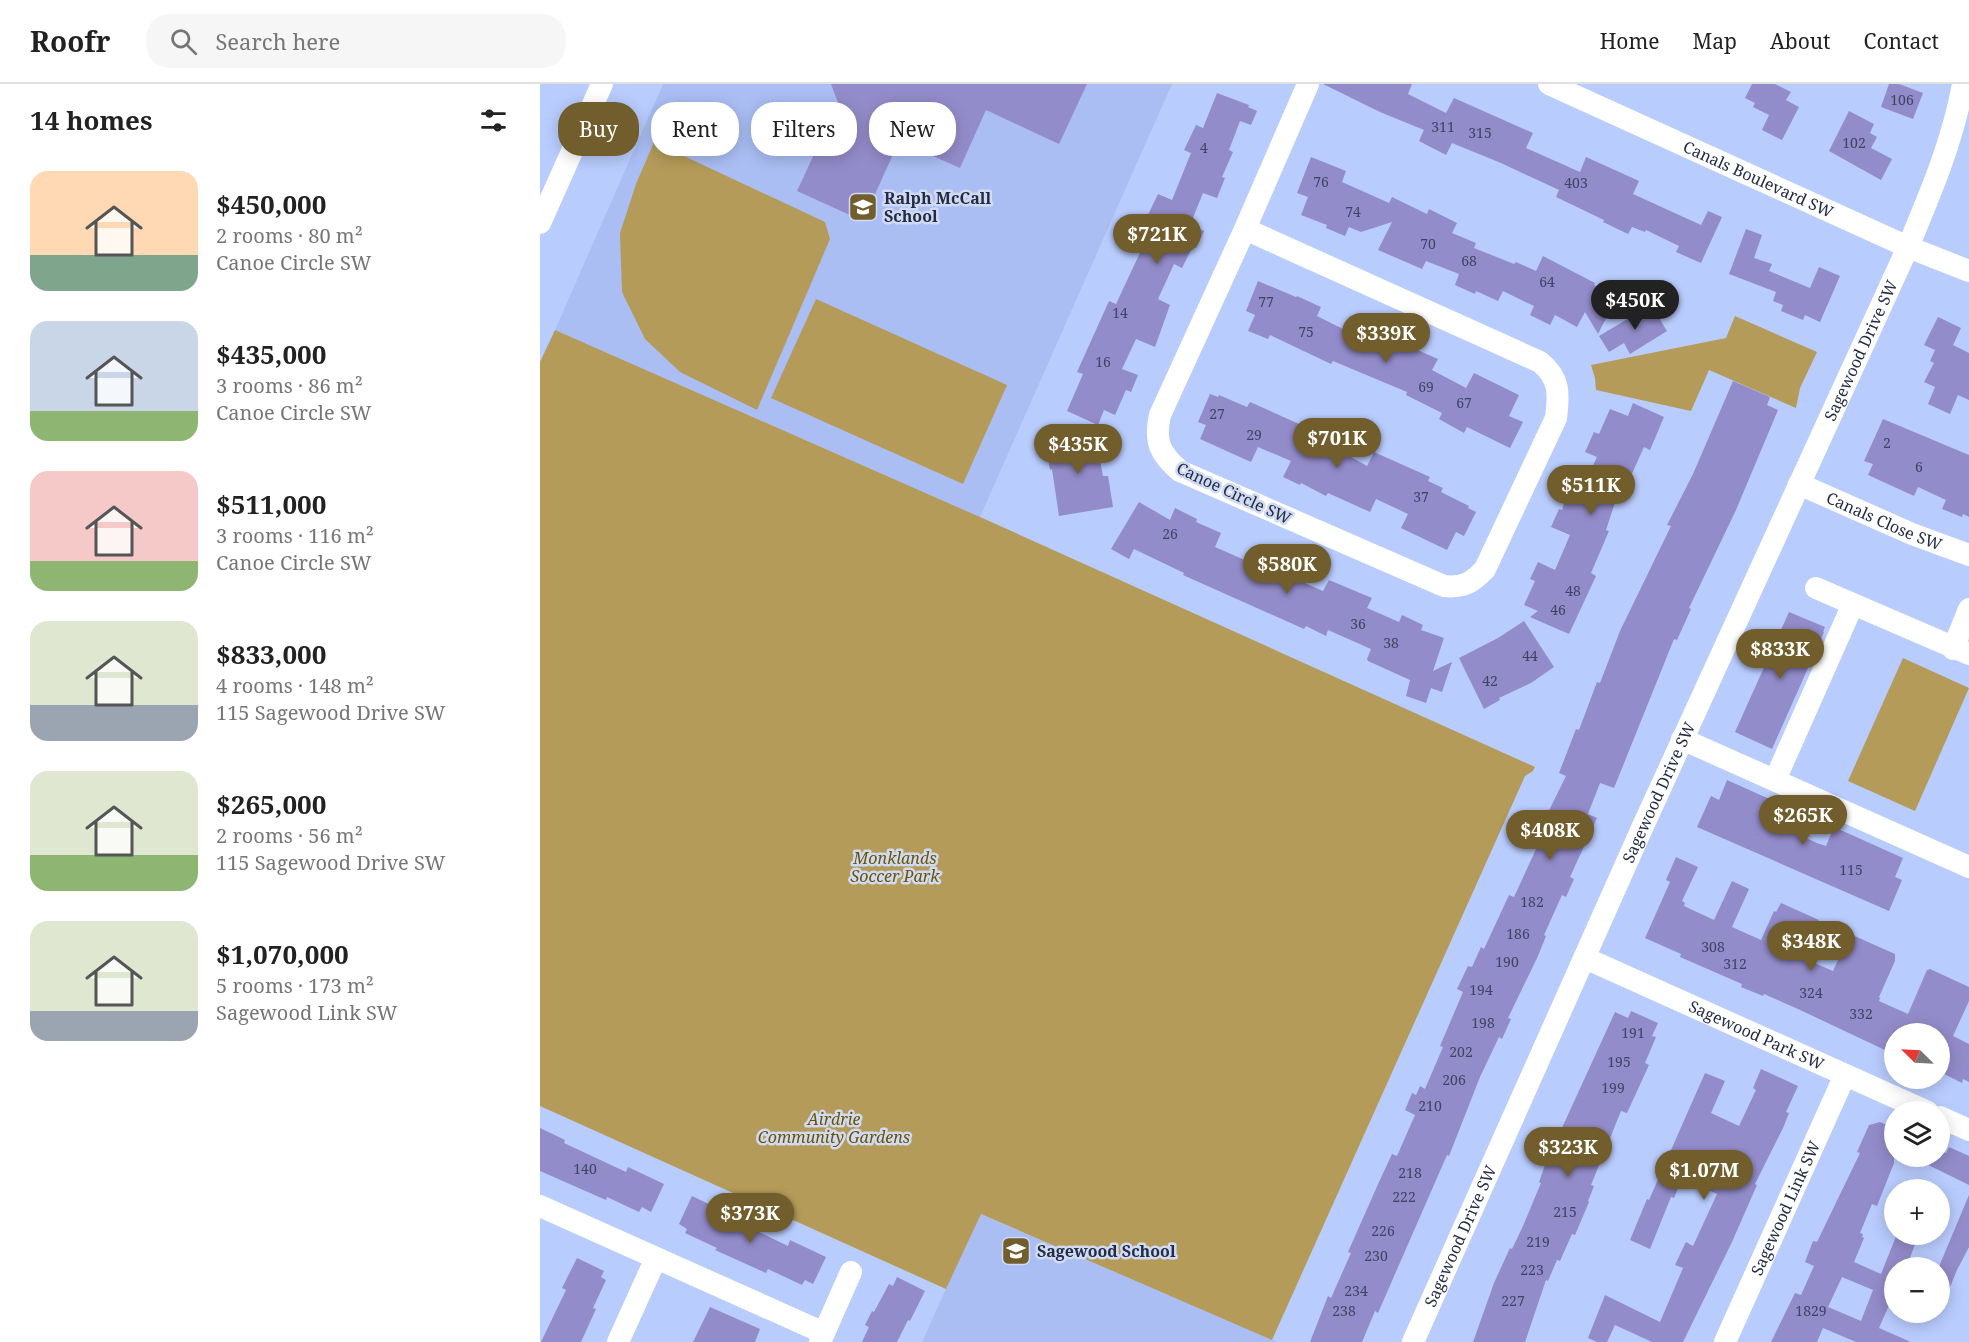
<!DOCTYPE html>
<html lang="en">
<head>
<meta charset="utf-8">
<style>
  :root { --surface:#fff; --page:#f6f6f6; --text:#222; --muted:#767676; --line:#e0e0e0; --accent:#715e2c }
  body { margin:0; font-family:"Noto Serif",serif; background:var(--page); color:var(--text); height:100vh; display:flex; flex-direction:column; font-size:22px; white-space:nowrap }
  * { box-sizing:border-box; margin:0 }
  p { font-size:20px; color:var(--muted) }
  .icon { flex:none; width:33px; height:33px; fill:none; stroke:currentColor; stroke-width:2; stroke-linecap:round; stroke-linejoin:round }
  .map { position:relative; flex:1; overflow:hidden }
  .sheet { display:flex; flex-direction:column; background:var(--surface); width:540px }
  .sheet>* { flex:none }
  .guide { position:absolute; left:18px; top:18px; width:570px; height:54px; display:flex; gap:12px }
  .needle { width:39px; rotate:294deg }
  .fabs { position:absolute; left:1344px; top:939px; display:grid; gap:12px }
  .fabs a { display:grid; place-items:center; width:66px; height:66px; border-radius:50%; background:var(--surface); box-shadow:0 3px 15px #0003; font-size:30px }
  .price { position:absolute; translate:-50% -51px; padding:0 14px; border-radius:21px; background:var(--accent); color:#fff; font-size:20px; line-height:39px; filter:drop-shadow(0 2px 3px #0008) }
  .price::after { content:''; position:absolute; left:50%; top:36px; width:18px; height:14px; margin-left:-9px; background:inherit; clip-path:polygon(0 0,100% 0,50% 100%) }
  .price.current { background:#222; color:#fff }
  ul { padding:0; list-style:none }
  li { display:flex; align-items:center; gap:18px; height:150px; padding:0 30px }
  li span { display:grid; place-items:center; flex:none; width:168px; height:120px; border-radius:18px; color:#555 }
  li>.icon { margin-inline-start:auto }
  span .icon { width:72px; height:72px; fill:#fffc; stroke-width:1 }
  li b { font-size:26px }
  h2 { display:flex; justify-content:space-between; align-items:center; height:72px; padding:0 30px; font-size:26px }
  .pill { padding:0 21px; border-radius:24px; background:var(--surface); box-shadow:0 3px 15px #0003; font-size:21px; line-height:54px }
  .pill.current { background:var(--accent); color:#fff }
  header { display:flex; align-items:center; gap:36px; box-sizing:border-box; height:84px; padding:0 30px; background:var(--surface); border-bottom:2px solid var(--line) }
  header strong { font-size:28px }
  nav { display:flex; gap:33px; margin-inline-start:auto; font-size:21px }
  .search { width:420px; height:54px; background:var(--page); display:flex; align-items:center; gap:15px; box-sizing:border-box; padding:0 21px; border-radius:24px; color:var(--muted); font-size:22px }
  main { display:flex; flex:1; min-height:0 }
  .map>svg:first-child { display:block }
  .built { fill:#aabef4 }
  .green { fill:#b49b59 }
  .building { fill:#938cca; fill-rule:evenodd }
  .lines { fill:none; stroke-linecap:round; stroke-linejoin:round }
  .minor { stroke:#fff; stroke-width:22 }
  .labels { text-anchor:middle; stroke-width:5; stroke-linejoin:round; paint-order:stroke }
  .number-label { font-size:14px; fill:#3f4466 }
  .street-label { font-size:16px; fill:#232c44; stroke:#d0daf3 }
  .poi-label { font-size:16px; font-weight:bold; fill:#232c44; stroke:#d0daf3; text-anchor:start }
  .park-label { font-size:16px; font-style:italic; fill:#6b5300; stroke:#d0daf3 }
</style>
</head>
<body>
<header>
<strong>Roofr</strong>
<div class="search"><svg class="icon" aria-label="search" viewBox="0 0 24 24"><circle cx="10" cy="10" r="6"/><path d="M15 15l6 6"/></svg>Search here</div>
<nav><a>Home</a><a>Map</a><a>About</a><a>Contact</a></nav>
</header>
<main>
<section class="sheet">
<h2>14 homes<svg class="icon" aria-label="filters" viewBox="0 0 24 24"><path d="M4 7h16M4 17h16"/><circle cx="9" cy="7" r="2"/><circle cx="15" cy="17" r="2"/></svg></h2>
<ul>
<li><span style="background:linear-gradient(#ffd9b3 70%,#7fa58c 0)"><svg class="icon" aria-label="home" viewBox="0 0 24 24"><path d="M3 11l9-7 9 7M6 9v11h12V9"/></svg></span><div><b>$450,000</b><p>2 rooms · 80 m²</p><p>Canoe Circle SW</p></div></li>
<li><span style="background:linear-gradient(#c9d6e8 75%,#8fb573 0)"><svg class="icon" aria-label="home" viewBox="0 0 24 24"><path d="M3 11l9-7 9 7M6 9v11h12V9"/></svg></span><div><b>$435,000</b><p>3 rooms · 86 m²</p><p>Canoe Circle SW</p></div></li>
<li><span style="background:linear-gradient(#f6c9c9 75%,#8fb573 0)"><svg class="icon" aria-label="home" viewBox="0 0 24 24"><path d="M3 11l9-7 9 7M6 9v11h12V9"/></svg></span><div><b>$511,000</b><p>3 rooms · 116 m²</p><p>Canoe Circle SW</p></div></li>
<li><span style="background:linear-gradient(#dfe7d0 70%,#9aa5b1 0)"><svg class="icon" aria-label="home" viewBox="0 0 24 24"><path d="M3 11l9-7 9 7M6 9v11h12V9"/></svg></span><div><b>$833,000</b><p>4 rooms · 148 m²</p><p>115 Sagewood Drive SW</p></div></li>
<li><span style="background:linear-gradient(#dfe7d0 70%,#8fb573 0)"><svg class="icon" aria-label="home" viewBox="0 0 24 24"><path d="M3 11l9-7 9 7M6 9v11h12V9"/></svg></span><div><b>$265,000</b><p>2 rooms · 56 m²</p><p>115 Sagewood Drive SW</p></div></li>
<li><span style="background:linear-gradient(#dfe7d0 75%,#9aa5b1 0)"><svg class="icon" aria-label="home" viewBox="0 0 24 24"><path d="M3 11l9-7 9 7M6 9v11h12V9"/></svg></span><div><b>$1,070,000</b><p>5 rooms · 173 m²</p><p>Sagewood Link SW</p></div></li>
</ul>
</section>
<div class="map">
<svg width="1429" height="1258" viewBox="0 0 1429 1258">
  <rect width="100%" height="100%" fill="#b9ccfe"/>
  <g class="built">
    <path d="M123,0H632L440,433L15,246Z"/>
    <path d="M440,1130L737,1258H382Z"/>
  </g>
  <g class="green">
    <path d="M114,58L285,138L290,155L217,326L140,288L105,255L82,208L80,149L96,100Z"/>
    <path d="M276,215L467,301L423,400L231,314Z"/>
    <path d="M1195,232L1277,268L1260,304L1256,324L1169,286L1151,327L1056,306L1055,294L1051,281L1186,254Z"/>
    <path d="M15,246L440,433L995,683L993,687L985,692L732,1256L441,1130L406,1205L0,1022V278Z"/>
    <path d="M1363,574L1429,604L1375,727L1308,697Z"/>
  </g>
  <g class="building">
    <path d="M291,0H547L519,60L446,26L420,84L359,57L323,137L257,107L298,19Z"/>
    <path d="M783,0H872L868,10L906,29L914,14L993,49L986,64L1040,88L1046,73L1099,97L1093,110L1161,141L1168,127L1182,133L1161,179L1136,168L1139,162L1106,146L1105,148L1092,143L1088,150L1063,138L1064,136L1016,113L1019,106L961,79L912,59L906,71L879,57L884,46L840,28Z"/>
    <path d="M1212,0H1235L1251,8L1246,16L1259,23L1242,56L1222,46L1229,31L1213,23L1215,19L1205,14Z"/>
    <path d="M1349,0H1359L1383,9L1373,35L1341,23Z"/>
    <path d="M677,9L709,21L708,23L717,27L711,41L700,37L689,66L693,68L682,93L685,94L677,114L663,109L650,141L664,147L656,164L653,162L642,184L634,180L618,215L630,221L615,263L596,255L582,285L598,291L591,308L586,306L575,331L564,326L558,341L527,327L543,290L537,288L569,217L576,220L613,141L605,137L618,110L632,116L651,69L644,66L656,41L663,44Z"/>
    <path d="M1309,27L1334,40L1330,49L1337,53L1331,64L1352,75L1341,96L1289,67Z"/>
    <path d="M771,73L806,87L802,98L849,119L852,113L887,130L889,125L917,139L912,149L936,159L934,164L974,180L976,178L996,187L1003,172L1055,199L1054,201L1077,213L1058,250L1045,228L1037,243L1015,231L1010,241L990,231L994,222L963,207L958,217L936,207L935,210L915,201L919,190L886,177L882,185L838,166L852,138L821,148L809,143L805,152L786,144L787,141L761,131L768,113L757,109Z"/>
    <path d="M1206,145L1222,151L1214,174L1232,180L1229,187L1270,204L1279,183L1300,192L1280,238L1265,231L1263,236L1241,227L1243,221L1233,217L1236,208L1189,190Z"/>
    <path d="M718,197L756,213L757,212L781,223L777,232L807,247L811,237L898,275L892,286L926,304L934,289L979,311L969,332L983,338L970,364L927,343L924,349L899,335L902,329L866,311L867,308L793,277L791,280L730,251L728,255L708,247L715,231L706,227Z"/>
    <path d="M1111,221L1127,247L1090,270L1084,259L1069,268L1059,252Z"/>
    <path d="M1398,233L1421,244L1413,261L1429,269V316L1418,311L1410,330L1388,320L1395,303L1384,298L1394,279L1390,277L1395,266L1384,261Z"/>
    <path d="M1193,297L1230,313L1227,321L1238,326L1196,426L1149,524L1151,525L1137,556L1134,555L1074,704L1060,699L1048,730L1057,734L1030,793L1034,795L1026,813L1022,811L1004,851L1006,852L998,872L968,934L971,935L962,955L959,953L940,993L909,1072L907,1071L838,1229L835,1227L822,1258H770L788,1212L791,1214L811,1169L808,1168L839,1098L852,1070L857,1072L875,1031L865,1026L872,1009L876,1011L880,1002L885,1005L903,963L900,962L923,908L917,905L928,882L932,883L941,863L944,865L969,811L974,813L997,763L992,761L1026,692L1019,689L1036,645L1039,646L1057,598L1060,599L1080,547L1131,442L1127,441L1153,390Z"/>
    <path d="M670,310L678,313L679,311L707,323L710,318L768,344L766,349L777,354L775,358L802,374L804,369L827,382L834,368L890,393L888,397L903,404L901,408L929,422L928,424L936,428L924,452L916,448L907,466L861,444L868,430L836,415L830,428L788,409L786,412L761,399L760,401L743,393L751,377L718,363L711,378L660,355L666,341L658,338Z"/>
    <path d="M1093,319L1124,333L1110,366L1104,363L1086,403L1081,400L1066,446L1069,447L1051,489L1056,492L1029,550L990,533L998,527L984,521L995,497L990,495L998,478L1015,486L1030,451L1011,443L1019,425L1022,426L1030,401L1042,405L1057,373L1045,368L1054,348L1059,350L1070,325L1088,332Z"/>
    <path d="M1343,335L1429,371V433L1423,430L1422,433L1402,425L1406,416L1378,403L1374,412L1328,391L1333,380L1324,377Z"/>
    <path d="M555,349L563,392H568L573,423L519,432L512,385L510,386L505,358Z"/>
    <path d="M599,418L630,436L635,424L657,435L656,438L681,449L675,463L707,477L713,463L736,473L738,470L760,480L753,494L783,507L789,496L832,514L827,524L859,538L862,531L883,541L881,546L904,554L893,587L912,578L902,608L891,604L886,619L866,612L870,596L828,577L827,575L831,565L788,546L786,552L766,542L764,545L643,491L644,489L594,465L589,475L571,465Z"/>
    <path d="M1249,528L1285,543L1283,548H1284L1232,665L1195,648Z"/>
    <path d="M984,537L1014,583L991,599L959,614L960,616L944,625L919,574L958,554Z"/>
    <path d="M1187,696L1256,727L1248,746L1277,759L1286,762L1294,743L1363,774L1355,793L1362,796L1349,827L1157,743L1171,712L1179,716Z"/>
    <path d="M1136,773L1158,783L1142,817L1145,819L1144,822L1174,836L1192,797L1209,805L1192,843L1221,856L1234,827L1236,828L1241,819L1279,836L1263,874L1293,887L1310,850L1355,870V877L1339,913L1340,914L1339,917L1368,930L1387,886L1390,885L1429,903V917L1413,952L1429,960V998L1423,995L1422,999L1400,988V950H1354V969L1347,967L1258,925L1224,910L1223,912L1201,903L1202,900L1140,873L1141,870L1105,854L1130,798L1126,796Z"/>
    <path d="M1091,927L1118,939L1112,952L1116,953L1105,979L1109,981L1087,1029L1081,1027L1051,1101L1054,1102L1048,1117L1049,1118L1035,1151L1032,1150L1020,1177L1017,1176L1008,1197L1006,1196L985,1258H933L954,1199L970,1164L972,1165L983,1142L1001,1099L999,1098L1005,1081L1075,928L1088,934Z"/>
    <path d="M1221,985L1258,1002L1246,1028L1249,1029L1243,1044L1215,1100L1217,1101L1192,1158L1143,1258H1112L1075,1241L1067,1258H1057L1048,1254L1065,1211L1120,1238L1143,1184L1135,1181L1143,1164L1146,1158L1153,1162L1177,1110L1168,1106L1181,1078L1154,1066L1134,1114L1131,1113L1110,1165L1090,1156L1107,1115L1109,1116L1165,989L1185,997L1171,1029L1199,1042L1216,1006L1213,1004Z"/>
    <path d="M1340,1038L1354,1044V1079L1337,1122L1332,1120L1320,1149L1323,1150L1322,1153L1324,1154L1314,1178L1341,1190L1357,1150H1379L1366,1184H1354V1210L1339,1244L1371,1258H1316L1283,1244L1277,1258H1231L1255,1209L1261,1211L1274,1182L1265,1178L1273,1157L1277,1158L1320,1069L1317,1068L1329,1041ZM1302,1193L1333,1206L1321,1237L1288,1223Z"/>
    <path d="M0,1044L25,1056L24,1059L86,1088L88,1083L124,1100L111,1128L102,1123L99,1128L67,1113L66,1116L0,1087Z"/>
    <path d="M1409,1063L1429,1072V1101L1370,1072H1400V1066L1406,1069Z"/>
    <path d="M1429,1111V1163L1417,1186L1400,1227V1180Z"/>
    <path d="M152,1112L185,1128L184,1131L248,1162L250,1156L286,1173L273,1200L265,1196L262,1201L228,1185L226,1189L175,1166L177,1164L145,1149L147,1145L139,1140Z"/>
    <path d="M37,1174L64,1187L61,1193L66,1196L53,1224L56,1225L41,1258H1L26,1206L22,1204Z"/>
    <path d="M357,1193L385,1207L370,1237L368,1236L357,1258H322L329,1243L325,1241L332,1227L334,1228L349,1200L353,1202Z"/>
    <path d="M170,1223L220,1245L215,1258H153Z"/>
  </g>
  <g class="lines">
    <g class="minor">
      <path id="s1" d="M1009,0L1368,163L1429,187"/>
      <path d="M0,139L62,0"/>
      <path d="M705,145L1000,278C1020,294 1019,310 1016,334L945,485C932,499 923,504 904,502L640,387C620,370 614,358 620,331L705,145L768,0"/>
      <path id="s2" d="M1259,400L1372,450L1429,471"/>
      <path d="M1276,504L1429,570"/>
      <path d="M1413,565L1429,525"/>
      <path d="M1142,655L1429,783"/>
      <path d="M1235,696L1313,520"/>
      <path id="s3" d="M1045,874L1388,1028"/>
      <path d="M1400,1033L1429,1046"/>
      <path d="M0,1122L284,1249"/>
      <path d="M78,1258L116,1174"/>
      <path d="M280,1258L311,1188"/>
      <path id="s4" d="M873,1258L1103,742L1368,163C1390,110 1413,57 1423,0"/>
      <path id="s5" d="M1185,1258L1305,991"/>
    </g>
  </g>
  <defs>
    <g id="school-square" transform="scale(1.5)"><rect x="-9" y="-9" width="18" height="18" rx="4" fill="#715e2c" stroke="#d0daf3"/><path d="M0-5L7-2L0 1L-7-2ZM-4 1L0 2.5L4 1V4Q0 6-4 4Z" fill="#fff"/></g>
  </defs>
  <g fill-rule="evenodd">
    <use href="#school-square" x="323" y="123"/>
    <use href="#school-square" x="476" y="1167"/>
  </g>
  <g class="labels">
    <g class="number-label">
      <text x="1362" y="21">106</text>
      <text x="903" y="48">311</text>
      <text x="940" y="54">315</text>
      <text x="1314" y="64">102</text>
      <text x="664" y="69">4</text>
      <text x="781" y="103">76</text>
      <text x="1036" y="104">403</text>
      <text x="813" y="133">74</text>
      <text x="888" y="165">70</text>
      <text x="929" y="182">68</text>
      <text x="1007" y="203">64</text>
      <text x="726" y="223">77</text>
      <text x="580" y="234">14</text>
      <text x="766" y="253">75</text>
      <text x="563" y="283">16</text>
      <text x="886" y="308">69</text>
      <text x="924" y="324">67</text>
      <text x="677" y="335">27</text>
      <text x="714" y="356">29</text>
      <text x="1347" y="364">2</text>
      <text x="1379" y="388">6</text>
      <text x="881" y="418">37</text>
      <text x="630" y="455">26</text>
      <text x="1033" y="512">48</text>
      <text x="1018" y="531">46</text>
      <text x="818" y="545">36</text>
      <text x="851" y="564">38</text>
      <text x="990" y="577">44</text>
      <text x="950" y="602">42</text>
      <text x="1311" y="791">115</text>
      <text x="992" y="823">182</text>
      <text x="978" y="855">186</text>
      <text x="1173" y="868">308</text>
      <text x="967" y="883">190</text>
      <text x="1195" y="885">312</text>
      <text x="941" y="911">194</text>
      <text x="1271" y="914">324</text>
      <text x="1321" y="935">332</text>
      <text x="943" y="944">198</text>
      <text x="1093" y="954">191</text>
      <text x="921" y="973">202</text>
      <text x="1079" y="983">195</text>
      <text x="914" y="1001">206</text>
      <text x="1073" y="1009">199</text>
      <text x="890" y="1027">210</text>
      <text x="45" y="1090">140</text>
      <text x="870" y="1094">218</text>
      <text x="864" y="1118">222</text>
      <text x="1025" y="1133">215</text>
      <text x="843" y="1152">226</text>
      <text x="998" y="1163">219</text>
      <text x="836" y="1177">230</text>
      <text x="992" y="1191">223</text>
      <text x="816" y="1212">234</text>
      <text x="973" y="1222">227</text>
      <text x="804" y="1232">238</text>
      <text x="1271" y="1232">1829</text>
    </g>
    <g class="street-label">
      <text dy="6" stroke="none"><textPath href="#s1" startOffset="230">Canals Boulevard SW</textPath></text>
      <text dy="6" stroke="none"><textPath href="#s4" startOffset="1088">Sagewood Drive SW</textPath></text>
      <text transform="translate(694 409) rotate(25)" y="6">Canoe Circle SW</text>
      <text dy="6" stroke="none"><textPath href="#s2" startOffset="93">Canals Close SW</textPath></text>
      <text dy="6" stroke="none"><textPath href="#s4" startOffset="602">Sagewood Drive SW</textPath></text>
      <text dy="6" stroke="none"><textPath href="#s3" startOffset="188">Sagewood Park SW</textPath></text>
      <text dy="6" stroke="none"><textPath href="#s5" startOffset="147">Sagewood Link SW</textPath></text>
      <text dy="6" stroke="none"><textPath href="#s4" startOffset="116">Sagewood Drive SW</textPath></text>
    </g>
    <g class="poi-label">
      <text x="344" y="120">Ralph McCall<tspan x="344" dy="18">School</tspan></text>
      <text x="497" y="1173">Sagewood School</text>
    </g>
    <g class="park-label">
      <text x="355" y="780">Monklands<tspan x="355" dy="18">Soccer Park</tspan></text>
      <text x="294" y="1041">Airdrie<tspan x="294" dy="18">Community Gardens</tspan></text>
    </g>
  </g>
</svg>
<div class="fabs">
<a><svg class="needle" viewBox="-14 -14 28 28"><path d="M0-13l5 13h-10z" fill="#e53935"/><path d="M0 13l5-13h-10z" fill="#767676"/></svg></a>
<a><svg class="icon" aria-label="layers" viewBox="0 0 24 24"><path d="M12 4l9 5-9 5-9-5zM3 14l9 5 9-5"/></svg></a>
<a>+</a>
<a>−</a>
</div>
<b class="price" style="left:617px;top:181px">$721K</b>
<b class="price current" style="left:1095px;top:247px">$450K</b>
<b class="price" style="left:846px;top:280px">$339K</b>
<b class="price" style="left:797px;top:385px">$701K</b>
<b class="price" style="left:538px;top:391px">$435K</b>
<b class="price" style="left:1051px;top:432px">$511K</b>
<b class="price" style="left:747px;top:511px">$580K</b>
<b class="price" style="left:1240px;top:596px">$833K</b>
<b class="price" style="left:1263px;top:762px">$265K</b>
<b class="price" style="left:1010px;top:777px">$408K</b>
<b class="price" style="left:1271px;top:888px">$348K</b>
<b class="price" style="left:1028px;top:1094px">$323K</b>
<b class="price" style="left:1164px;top:1117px">$1.07M</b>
<b class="price" style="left:210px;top:1160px">$373K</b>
<div class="guide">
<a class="pill current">Buy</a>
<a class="pill">Rent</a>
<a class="pill">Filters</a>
<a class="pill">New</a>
</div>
</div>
</main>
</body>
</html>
